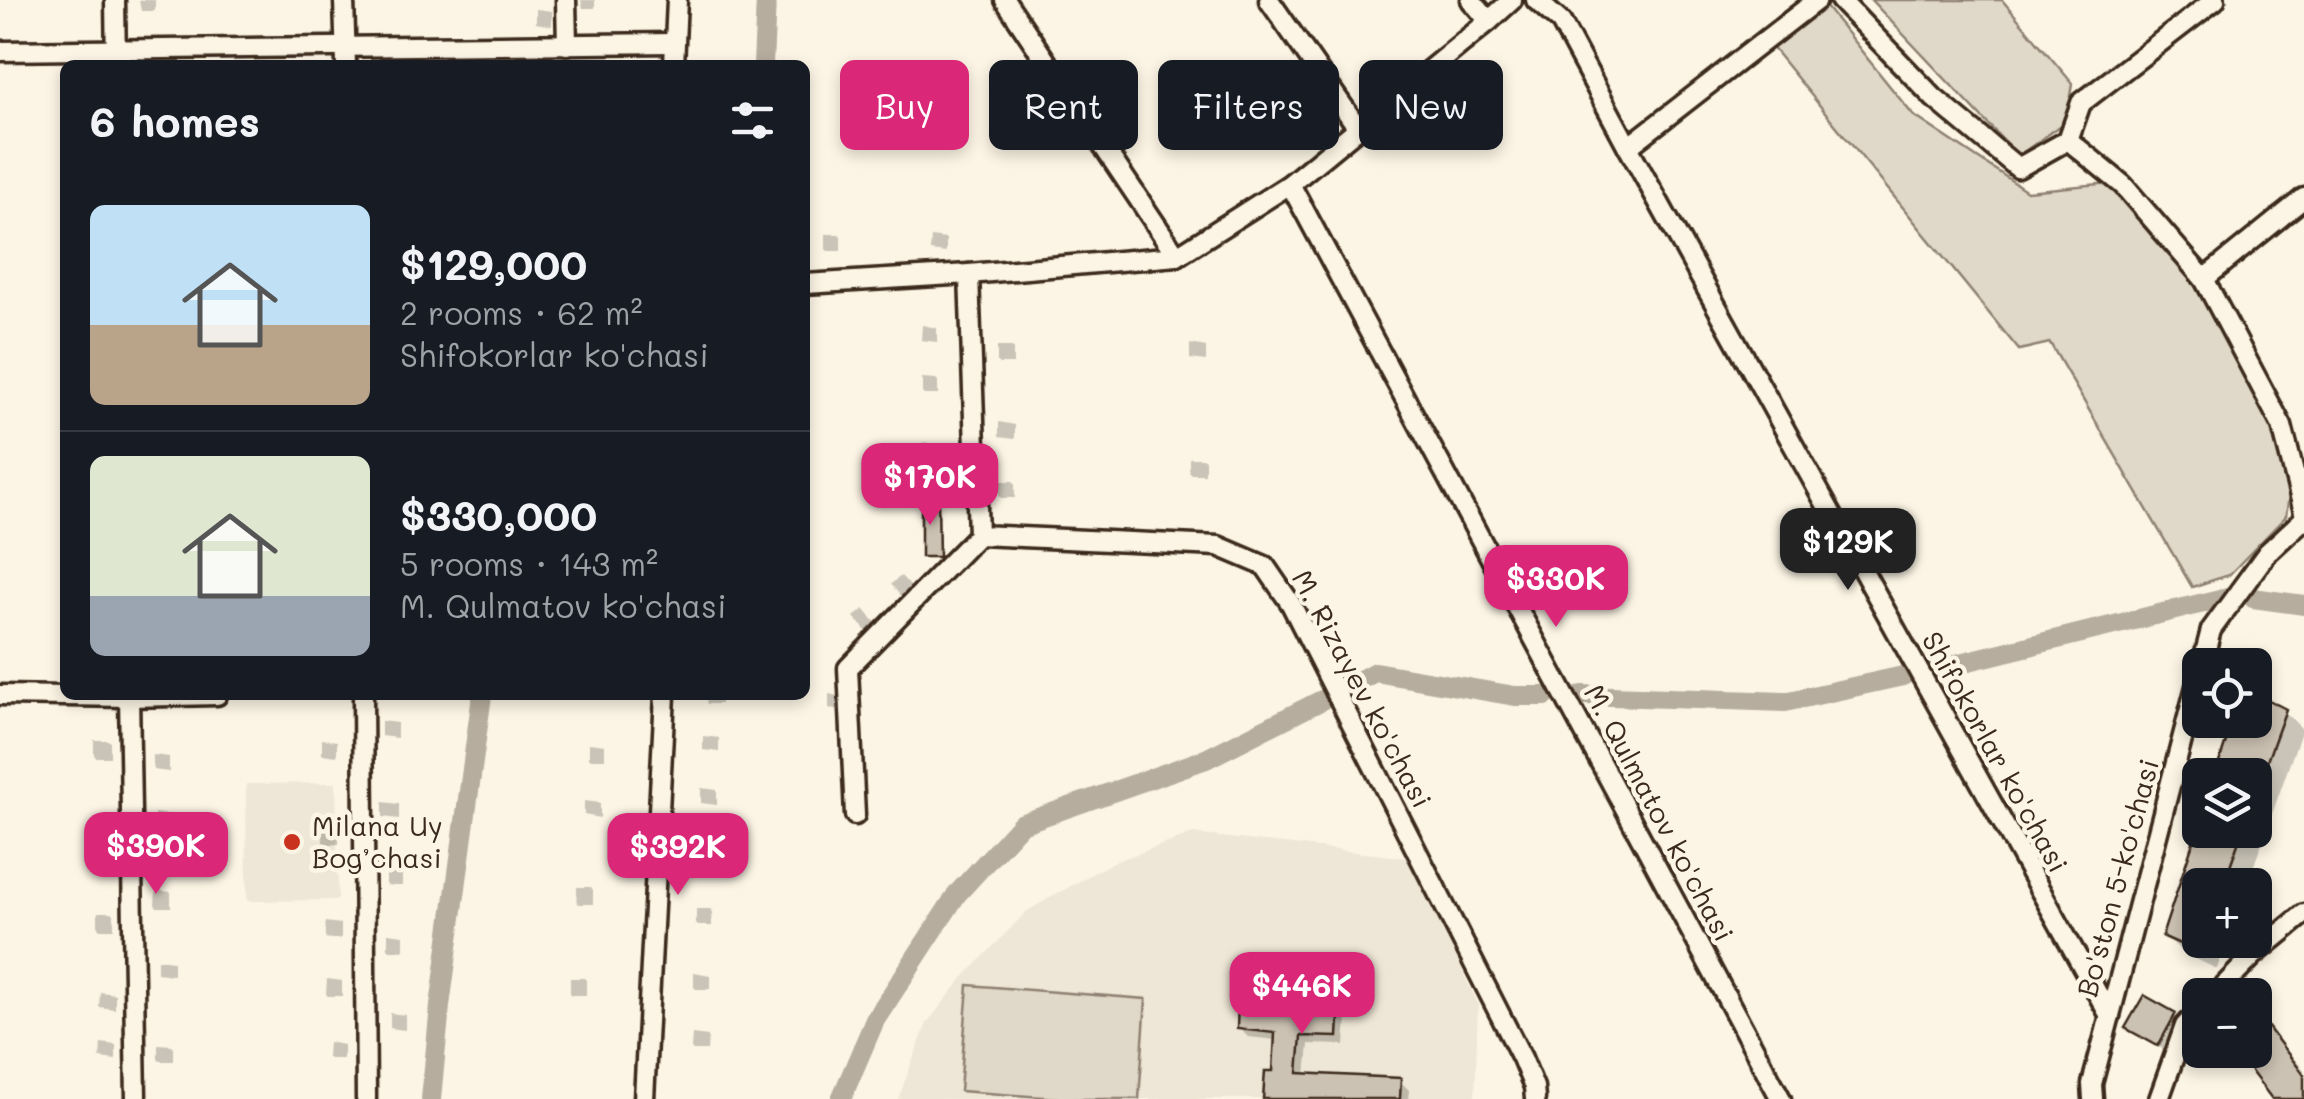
<!DOCTYPE html>
<html lang="en">
<head>
<meta charset="utf-8">
<style>
  :root { --surface:#171b24; --page:#242831; --text:#f1f3f6; --muted:#9ea1a6; --line:#363941; --accent:#db2777 }
  body { margin:0; font-family:Mali,sans-serif; background:var(--page); color:var(--text); height:100vh; display:flex; flex-direction:column; font-size:38px; white-space:nowrap }
  * { box-sizing:border-box; margin:0 }
  p { font-size:32px; color:var(--muted) }
  .icon { flex:none; width:55px; height:55px; fill:none; stroke:currentColor; stroke-width:2; stroke-linecap:round; stroke-linejoin:round }
  .map { position:relative; flex:1; overflow:hidden }
  .details { position:absolute; left:60px; top:60px; width:750px; height:640px; display:flex; flex-direction:column; background:var(--surface); border-radius:15px; box-shadow:0 5px 15px #0003 }
  .details>* { flex:none }
  .top-card { position:absolute; left:840px; top:60px; width:950px; height:90px; display:flex; gap:20px }
  .controls { position:absolute; left:2182px; top:648px; display:grid; gap:20px }
  .controls a { display:grid; place-items:center; width:90px; height:90px; border-radius:15px; background:var(--surface); box-shadow:0 5px 15px #0003; font-size:50px }
  .price { position:absolute; translate:-50% -85px; padding:0 22px; border-radius:20px; background:var(--accent); color:#fff; font-size:32px; line-height:65px; filter:drop-shadow(0 2px 5px #0008) }
  .price::after { content:''; position:absolute; left:50%; top:60px; width:30px; height:22px; margin-left:-15px; background:inherit; clip-path:polygon(0 0,100% 0,50% 100%) }
  .price.active { background:#222; color:#fff }
  ul { padding:0; list-style:none }
  li { display:flex; align-items:center; gap:30px; height:250px; padding:0 30px }
  li+li { border-top:2px solid var(--line) }
  li span { display:grid; place-items:center; flex:none; width:280px; height:200px; border-radius:15px; color:#555 }
  li>.icon { margin-inline-start:auto }
  span .icon { width:120px; height:120px; fill:#fffc; stroke-width:1 }
  li b { font-size:42px }
  h2 { display:flex; justify-content:space-between; align-items:center; height:120px; padding:0 30px; font-size:42px }
  .tag { padding:0 35px; border-radius:15px; background:var(--surface); box-shadow:0 5px 15px #0003; font-size:35px; line-height:90px }
  .tag.active { background:var(--accent); color:#fff }
  .map>svg:first-child { display:block }
  .built { fill:#eee6d6 }
  .green { fill:#e0d8c8; stroke:#8e8173; stroke-width:2.5 }
  .shadow { fill:#0003 }
  .lines { fill:none; stroke-linecap:round; stroke-linejoin:round }
  .canal { stroke:#b7ad9e; stroke-width:20 }
  .building { fill:#ccc2b3; stroke:#3b2a1e; stroke-width:2.5 }
  .minor-casing { stroke:#3b2a1e; stroke-width:25 }
  .minor { stroke:#fcf5e5; stroke-width:18 }
  .poi-dot { fill:#c8321e; stroke:#fcf5e5; stroke-width:4 }
  .labels { text-anchor:middle; stroke-width:9; stroke-linejoin:round; paint-order:stroke }
  .street-label { font-size:28px; fill:#3b2a1e; stroke:#fcf5e5 }
  .poi-label { font-size:28px; fill:#3b2a1e; stroke:#fcf5e5; text-anchor:start }
</style>
</head>
<body>
<div class="map">
<svg width="2304" height="1099" viewBox="0 0 2304 1099">
  <rect width="100%" height="100%" fill="#fcf5e5"/>
  <filter id="ink" filterUnits="userSpaceOnUse"><feTurbulence type="fractalNoise" baseFrequency=".01" numOctaves="2"/><feDisplacementMap in="SourceGraphic" scale="20" xChannelSelector="R" yChannelSelector="G"/><feConvolveMatrix kernelMatrix="1 2 1 2 8 2 1 2 1" color-interpolation-filters="sRGB"/></filter>
  <g filter="url(#ink)">
    <g class="built">
      <path d="M336,783L338,900L247,901L246,784Z"/>
      <path d="M1193,834L1409,858L1478,1004L1475,1099H898L927,1023L963,978L1027,911L1111,863Z"/>
    </g>
    <g class="green">
      <path d="M1871,0H2002L2073,84L2067,121L2018,156Z"/>
      <path d="M1826,7L1913,115L2027,191L2110,183L2160,240L2195,286L2275,434L2290,489L2286,516L2229,575L2192,587L2050,343L2019,350L1772,47Z"/>
      <path d="M968,985L1146,999L1139,1099H1070L960,1091Z"/>
    </g>
    <g class="shadow">
      <path d="M139,0H155V11H141Z"/>
      <path d="M581,0H595V8H583Z"/>
      <path d="M536,9L552,11V26L536,23Z"/>
      <path d="M826,234H839L841,236V251H828L826,249Z"/>
      <path d="M931,237L946,239V253L930,251Z"/>
      <path d="M922,325L937,328V342L921,340Z"/>
      <path d="M1190,344L1206,347V361L1190,359Z"/>
      <path d="M997,347H1011L1013,349V364H999L997,362Z"/>
      <path d="M922,378L936,379L938,381V395H924L922,393Z"/>
      <path d="M999,422L1015,425V439L999,437Z"/>
      <path d="M923,442L939,445V459H925L923,457Z"/>
      <path d="M1189,458H1202L1205,460V474H1191L1189,472Z"/>
      <path d="M999,481H1013L1015,483V498H1001L999,496Z"/>
      <path d="M937,500L939,502L940,558H926L924,556Z"/>
      <path d="M901,576L912,588L902,598L891,584Z"/>
      <path d="M864,609L877,624L867,632L854,617Z"/>
      <path d="M829,694L838,696V710L829,708Z"/>
      <path d="M705,695H721V704H707Z"/>
      <path d="M2255,696L2284,711L2302,729L2247,885H2200V940H2227L2217,969L2183,953L2165,935L2200,829L2255,830V775H2218L2236,720H2255Z"/>
      <path d="M381,721L397,723V738L381,736Z"/>
      <path d="M703,736L719,738V752L703,750Z"/>
      <path d="M322,739L337,741V756L322,754Z"/>
      <path d="M94,740H108L110,742V757H96L94,755Z"/>
      <path d="M589,743L605,745V759H591L589,757Z"/>
      <path d="M153,755L169,757V772L153,770Z"/>
      <path d="M701,788L717,790V805L701,803Z"/>
      <path d="M584,801L600,803V818L584,815Z"/>
      <path d="M383,802L399,804V819L383,817Z"/>
      <path d="M154,813L170,815V830H156L154,828Z"/>
      <path d="M96,820L112,822V837L96,835Z"/>
      <path d="M323,828H337L339,830V844L325,845L323,843Z"/>
      <path d="M699,845H713L715,847V861H701L699,859Z"/>
      <path d="M386,869L400,870L402,872V886H388L386,884Z"/>
      <path d="M577,887H591L593,890V904H579L577,902Z"/>
      <path d="M156,890L171,892V907H157L155,905Z"/>
      <path d="M696,909H710L712,911V926H698L696,924Z"/>
      <path d="M98,912H112L114,914V929H100L98,927Z"/>
      <path d="M325,922L341,924V939H327L325,937Z"/>
      <path d="M388,933L404,935V950H390L388,948Z"/>
      <path d="M157,959L173,961V975L157,973Z"/>
      <path d="M694,972L710,975V989H696L694,987Z"/>
      <path d="M570,978H584L586,980V995H572L570,993Z"/>
      <path d="M327,979L342,981V996H328L326,994Z"/>
      <path d="M1340,983L1349,992L1345,1045L1309,1044L1306,1076L1400,1081L1409,1090L1408,1099H1266L1275,1074L1277,1040L1248,1037L1239,1028Z"/>
      <path d="M100,992L115,994V1009L99,1007Z"/>
      <path d="M390,1013L405,1015V1030L390,1028Z"/>
      <path d="M2175,1015L2180,1021L2164,1050L2128,1028Z"/>
      <path d="M2261,1021L2304,1070V1099H2275L2238,1050H2255V1026Z"/>
      <path d="M692,1034L708,1036L707,1051H693L691,1049Z"/>
      <path d="M328,1042L343,1045V1059H329L327,1057Z"/>
      <path d="M101,1043L116,1045V1060L100,1058Z"/>
      <path d="M158,1044L172,1045L174,1047V1061H160L158,1059Z"/>
    </g>
    <g class="lines">
      <g class="canal">
        <path d="M763,65L766,0"/>
        <path d="M2253,598L2304,605"/>
        <path d="M1928,671L2232,596"/>
        <path d="M1351,685L1375,672L1515,696H1546"/>
        <path d="M1582,695L1785,702L1903,676"/>
        <path d="M431,1099L440,1006L482,695"/>
        <path d="M841,1099L875,1020L957,894L1021,824L1206,759L1322,700"/>
      </g>
    </g>
    <g class="building">
      <path d="M921,498H938L939,557H921Z"/>
      <path d="M2255,693L2286,709L2262,775H2215L2233,720H2255Z"/>
      <path d="M2197,830H2243L2223,885H2200V953L2162,936Z"/>
      <path d="M1239,975L1341,980L1338,1037L1301,1036L1298,1073L1401,1078L1400,1099H1263L1265,1071H1273L1275,1033L1237,1029Z"/>
      <path d="M2144,995L2176,1013L2158,1046L2125,1028Z"/>
      <path d="M2255,1010L2304,1075V1099H2272L2235,1050H2255Z"/>
    </g>
    <g class="lines">
      <g class="minor-casing">
        <g id="minor">
          <path d="M115,0L116,65"/>
          <path d="M344,0L346,65"/>
          <path d="M566,0L567,45"/>
          <path d="M1005,0L1177,256"/>
          <path d="M1269,0L1358,128"/>
          <path d="M1471,0L1489,21L1512,0"/>
          <path d="M1536,0L1561,22L1628,147L2110,1016"/>
          <path d="M1840,0L1934,98L2018,168L2068,140L2123,185L2204,279L2282,426L2304,512"/>
          <path d="M1489,21L1290,184L1177,256L969,274L978,535L1218,546L1265,566L1291,604L1522,1058L1534,1087L1535,1099"/>
          <path d="M0,51L674,43"/>
          <path d="M674,65L677,0"/>
          <path d="M2068,140L2081,103L2215,0"/>
          <path d="M1628,147L1817,0"/>
          <path d="M1290,184L1781,1099"/>
          <path d="M2204,279L2304,198"/>
          <path d="M805,284L969,274"/>
          <path d="M2202,665L2211,630L2267,553L2304,519"/>
          <path d="M0,695L129,697L217,695"/>
          <path d="M129,695L136,1099"/>
          <path d="M363,695L366,1099"/>
          <path d="M855,815L848,668L978,535"/>
          <path d="M2215,995L2254,955L2304,914"/>
          <path d="M644,1099L665,695"/>
          <path d="M2093,1099L2092,1084L2200,671"/>
          <path d="M2159,1099L2185,1026L2200,1010"/>
        </g>
      </g>
      <use href="#minor" class="minor"/>
    </g>
  </g>
  <circle class="poi-dot" cx="292" cy="842" r="10"/>
  <g class="labels">
    <g class="street-label">
      <text transform="translate(1362 689) rotate(62)" y="10">M. Rizayev ko'chasi</text>
      <text transform="translate(1995 752) rotate(61)" y="10">Shifokorlar ko'chasi</text>
      <text transform="translate(1659 813) rotate(62)" y="10">M. Qulmatov ko'chasi</text>
      <text transform="translate(2118 878) rotate(-75)" y="10">Bo'ston 5-ko'chasi</text>
    </g>
    <g class="poi-label">
      <text x="312" y="836">Milana Uy<tspan x="312" dy="32">Bog’chasi</tspan></text>
    </g>
  </g>
</svg>
<div class="controls">
<a><svg class="icon" aria-label="locate" viewBox="0 0 24 24"><circle cx="12" cy="12" r="6"/><path d="M12 2v4M12 18v4M2 12h4M18 12h4"/></svg></a>
<a><svg class="icon" aria-label="layers" viewBox="0 0 24 24"><path d="M12 4l9 5-9 5-9-5zM3 14l9 5 9-5"/></svg></a>
<a>+</a>
<a>−</a>
</div>
<b class="price" style="left:930px;top:528px">$170K</b>
<b class="price active" style="left:1848px;top:593px">$129K</b>
<b class="price" style="left:1556px;top:630px">$330K</b>
<b class="price" style="left:156px;top:897px">$390K</b>
<b class="price" style="left:678px;top:898px">$392K</b>
<b class="price" style="left:1302px;top:1037px">$446K</b>
<div class="top-card">
<a class="tag active">Buy</a>
<a class="tag">Rent</a>
<a class="tag">Filters</a>
<a class="tag">New</a>
</div>
<section class="details">
<h2>6 homes<svg class="icon" aria-label="filters" viewBox="0 0 24 24"><path d="M4 7h16M4 17h16"/><circle cx="9" cy="7" r="2"/><circle cx="15" cy="17" r="2"/></svg></h2>
<ul>
<li><span style="background:linear-gradient(#bfe0f5 60%,#b9a48a 0)"><svg class="icon" aria-label="home" viewBox="0 0 24 24"><path d="M3 11l9-7 9 7M6 9v11h12V9"/></svg></span><div><b>$129,000</b><p>2 rooms · 62 m²</p><p>Shifokorlar ko'chasi</p></div></li>
<li><span style="background:linear-gradient(#dfe7d0 70%,#9aa5b1 0)"><svg class="icon" aria-label="home" viewBox="0 0 24 24"><path d="M3 11l9-7 9 7M6 9v11h12V9"/></svg></span><div><b>$330,000</b><p>5 rooms · 143 m²</p><p>M. Qulmatov ko'chasi</p></div></li>
</ul>
</section>
</div>
</body>
</html>
